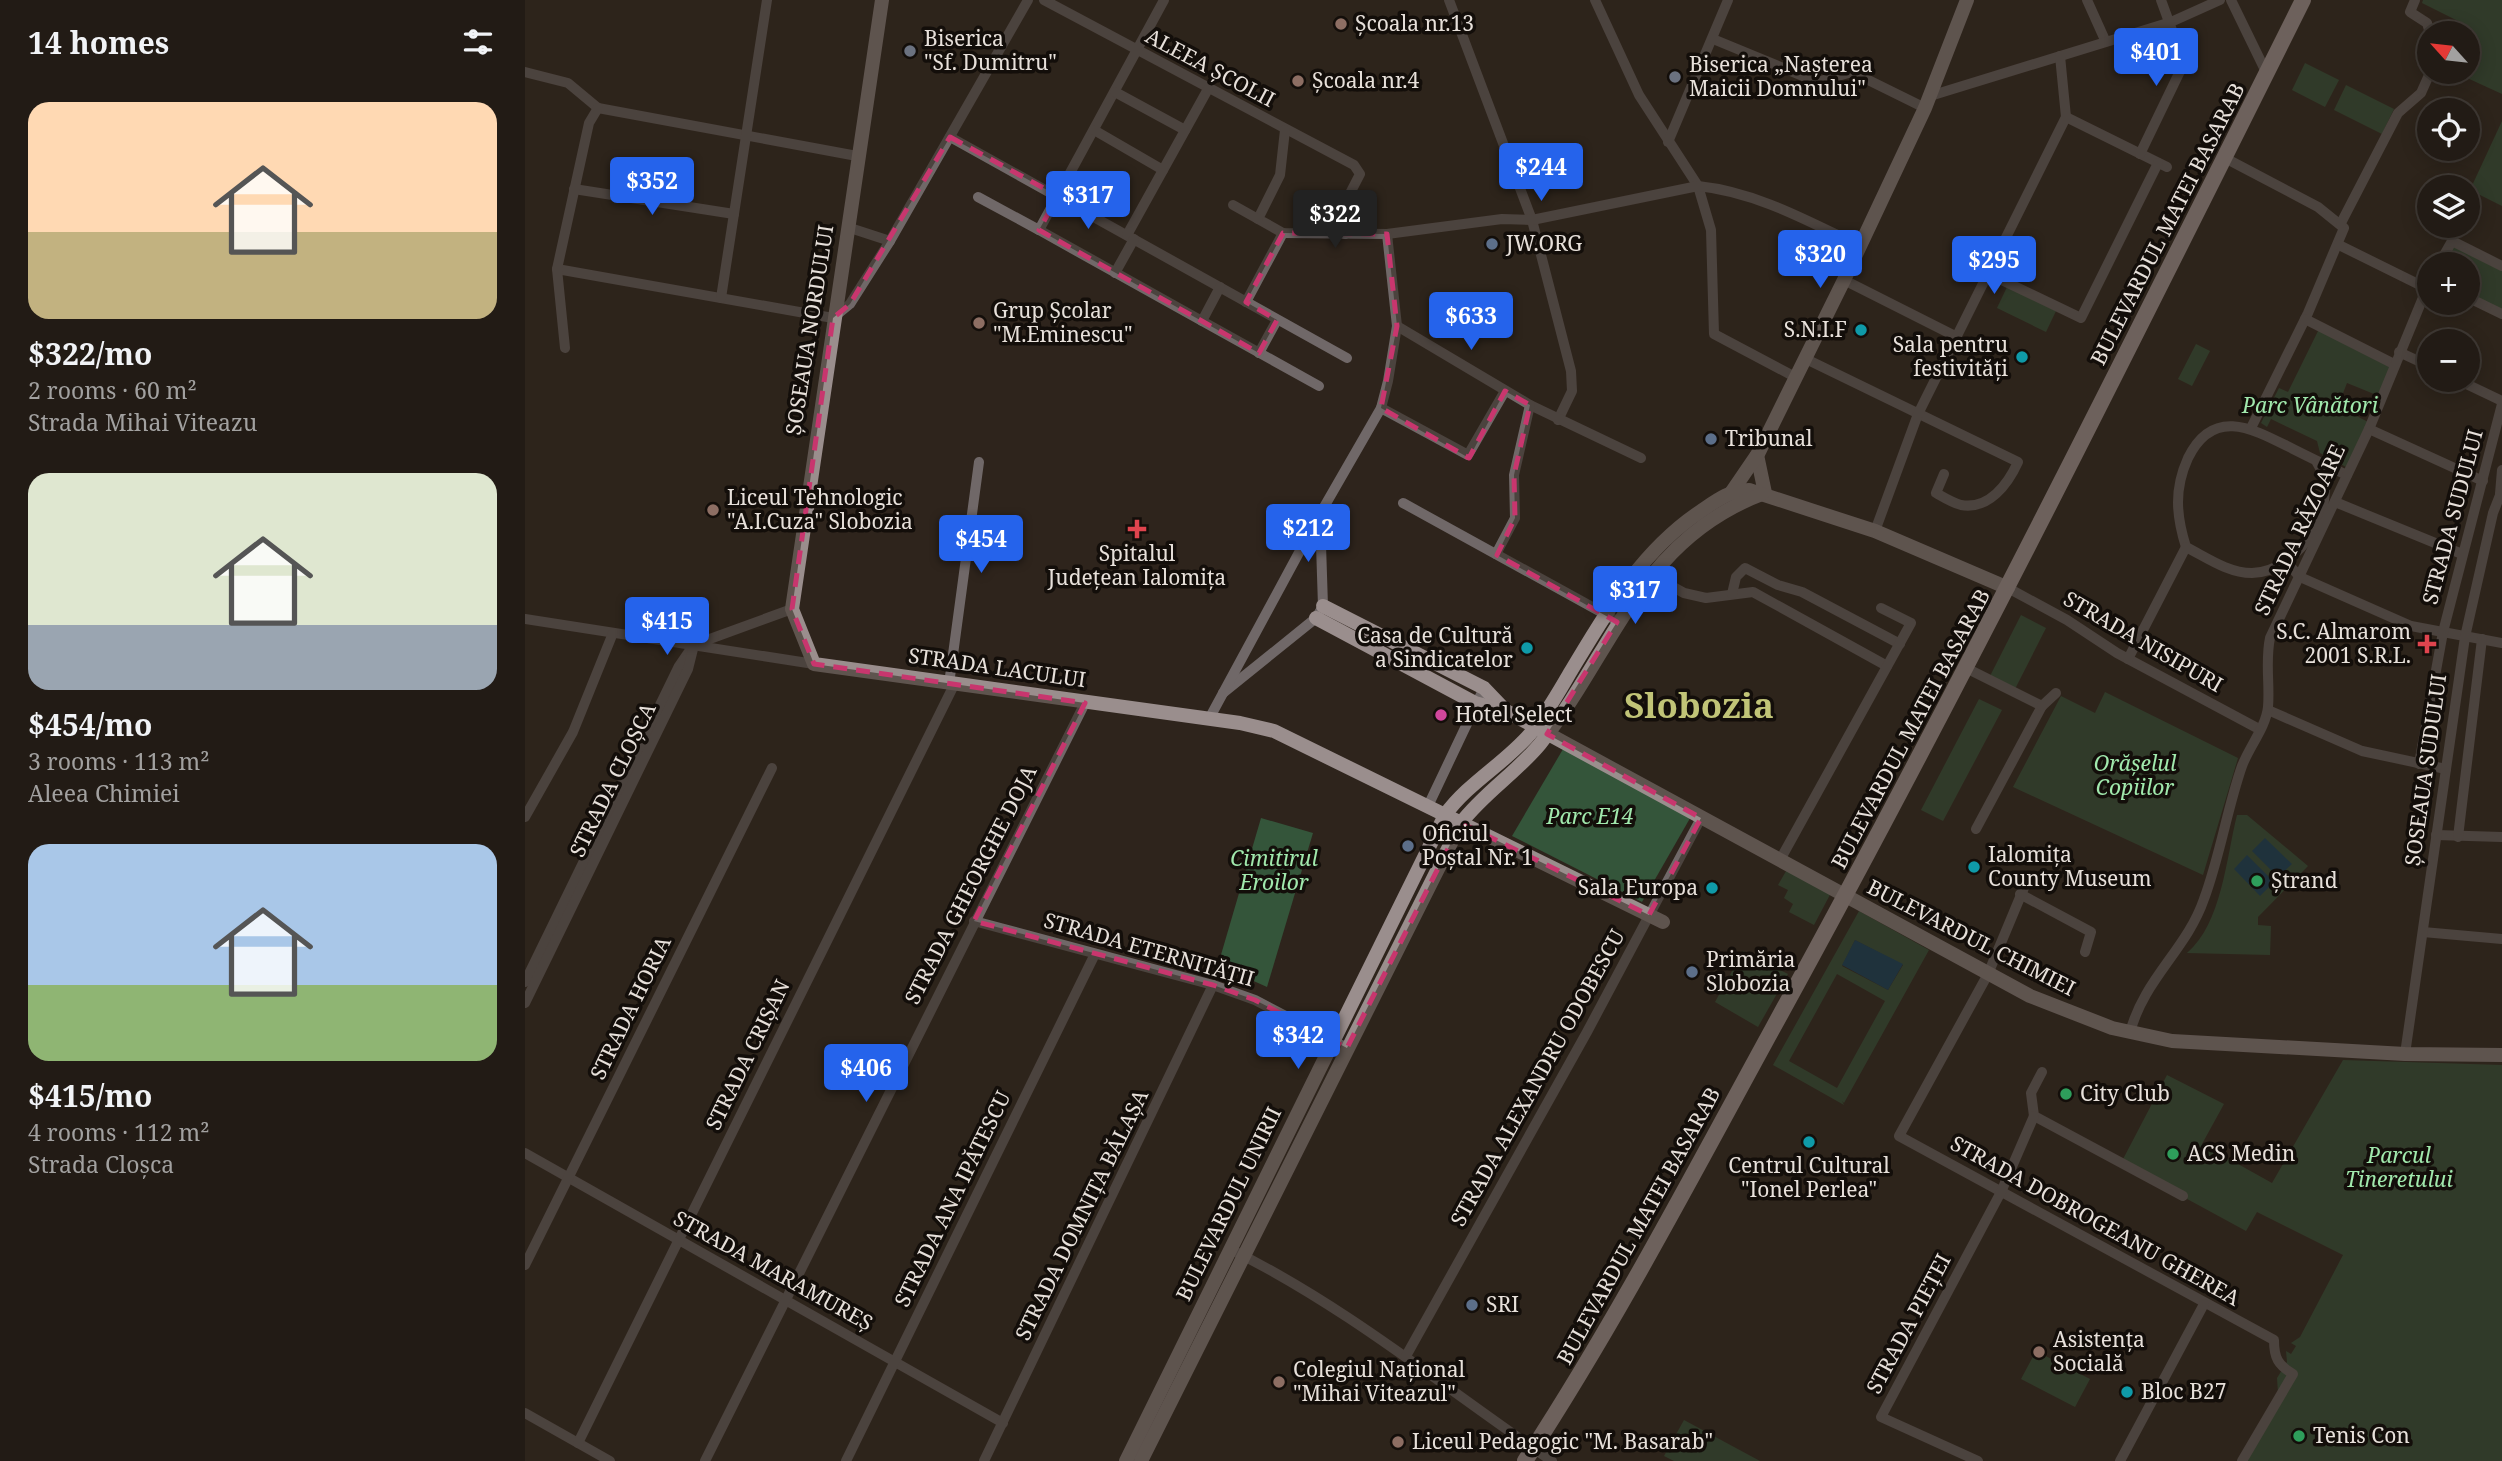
<!DOCTYPE html>
<html lang="en">
<head>
<meta charset="utf-8">
<style>
  :root { --surface:#221b15; --page:#2e2822; --text:#f1f3f6; --muted:#a2a1a0; --line:#3f3934; --accent:#2563eb }
  body { margin:0; font-family:"Noto Serif",serif; background:var(--page); color:var(--text); height:100vh; display:flex; flex-direction:column; font-size:26px; white-space:nowrap }
  * { box-sizing:border-box; margin:0 }
  p { font-size:23px; color:var(--muted) }
  .icon { flex:none; width:38px; height:38px; fill:none; stroke:currentColor; stroke-width:2; stroke-linecap:round; stroke-linejoin:round }
  .map { position:relative; flex:1; overflow:hidden }
  .side { display:flex; flex-direction:column; background:var(--surface); width:525px }
  .side>* { flex:none }
  .needle { width:46px; rotate:297deg }
  .controls { position:absolute; left:1892px; top:21px; display:grid; gap:14px }
  .controls a { display:grid; place-items:center; width:63px; height:63px; border-radius:50%; background:var(--surface); box-shadow:0 4px 18px #0003,0 0 0 2px var(--line); font-size:35px }
  .price { position:absolute; translate:-50% -60px; padding:0 16px; border-radius:7px; background:var(--accent); color:#fff; font-size:23px; line-height:46px; filter:drop-shadow(0 2px 4px #0008) }
  .price::after { content:''; position:absolute; left:50%; top:42px; width:21px; height:16px; margin-left:-10px; background:inherit; clip-path:polygon(0 0,100% 0,50% 100%) }
  .price.selected { background:#222; color:#fff }
  ul { padding:0; list-style:none }
  li { display:grid; align-content:center; gap:14px; height:371px; padding:0 28px }
  li span { display:grid; place-items:center; height:217px; border-radius:21px; color:#555 }
  li>.icon { margin-inline-start:auto }
  span .icon { width:126px; height:126px; fill:#fffc; stroke-width:1 }
  li b { font-size:30px }
  h2 { display:flex; justify-content:space-between; align-items:center; height:84px; padding:0 28px; font-size:30px }
  main { display:flex; flex:1; min-height:0 }
  .map>svg:first-child { display:block }
  .green { fill:#34553a; fill-rule:evenodd }
  .water { fill:#0f4365 }
  .lines { fill:none; stroke-linecap:round; stroke-linejoin:round }
  .street { stroke:#706868; stroke-width:10 }
  .secondary { stroke:#9a8e8d; stroke-width:14 }
  .primary { stroke:#baaaaa; stroke-width:16 }
  .marked { fill:none; stroke:#c8366e; stroke-width:5; stroke-dasharray:14 9; stroke-linejoin:round }
  .education-dot { fill:#8d6e63; stroke:#130e0a; stroke-width:2.5 }
  .worship-dot { fill:#6b7280; stroke:#130e0a; stroke-width:2.5 }
  .service-dot { fill:#5c6f8a; stroke:#130e0a; stroke-width:2.5 }
  .culture-dot { fill:#0f9aa8; stroke:#130e0a; stroke-width:2.5 }
  .health-dot { fill:#e0444e; stroke:#130e0a; stroke-width:2.5 }
  .hotel-dot { fill:#d1479c; stroke:#130e0a; stroke-width:2.5 }
  .leisure-dot { fill:#2e9e5b; stroke:#130e0a; stroke-width:2.5 }
  .labels { text-anchor:middle; stroke-width:7; stroke-linejoin:round; paint-order:stroke }
  .poi-label { font-size:21px; fill:#e7e0da; stroke:#130e0a; text-anchor:start }
  .street-label { font-size:21px; fill:#e7e0da; stroke:#130e0a }
  .park-label { font-size:21px; font-style:italic; fill:#a1e9ad; stroke:#130e0a }
  .town-label { font-size:35px; font-weight:bold; fill:#c1c477; stroke:#130e0a }
</style>
</head>
<body>
<main>
<section class="side">
<h2>14 homes<svg class="icon" aria-label="filters" viewBox="0 0 24 24"><path d="M4 7h16M4 17h16"/><circle cx="9" cy="7" r="2"/><circle cx="15" cy="17" r="2"/></svg></h2>
<ul>
<li><span style="background:linear-gradient(#ffd9b3 60%,#c2b280 0)"><svg class="icon" aria-label="home" viewBox="0 0 24 24"><path d="M3 11l9-7 9 7M6 9v11h12V9"/></svg></span><div><b>$322/mo</b><p>2 rooms · 60 m²</p><p>Strada Mihai Viteazu</p></div></li>
<li><span style="background:linear-gradient(#dfe7d0 70%,#9aa5b1 0)"><svg class="icon" aria-label="home" viewBox="0 0 24 24"><path d="M3 11l9-7 9 7M6 9v11h12V9"/></svg></span><div><b>$454/mo</b><p>3 rooms · 113 m²</p><p>Aleea Chimiei</p></div></li>
<li><span style="background:linear-gradient(#a9c7e8 65%,#8fb573 0)"><svg class="icon" aria-label="home" viewBox="0 0 24 24"><path d="M3 11l9-7 9 7M6 9v11h12V9"/></svg></span><div><b>$415/mo</b><p>4 rooms · 112 m²</p><p>Strada Cloșca</p></div></li>
</ul>
</section>
<div class="map">
<svg width="1977" height="1461" viewBox="0 0 1977 1461">
  <rect width="100%" height="100%" fill="#2e241c"/>
  <g class="green">
    <path d="M1898,0H1977V94L1929,72H1942V33H1930L1935,22L1897,3Z"/>
    <path d="M1780,63L1814,80L1800,107L1767,90Z"/>
    <path d="M1821,85L1869,109L1857,134L1809,110Z"/>
    <path d="M1977,121V206L1945,190Z"/>
    <path d="M1927,241L1977,266V315L1943,297L1942,264H1914Z"/>
    <path d="M1482,287L1531,311L1521,332L1472,308Z"/>
    <path d="M1794,329L1867,365L1854,396L1822,383L1813,406L1843,422L1823,468L1795,453L1792,441L1746,419L1742,427L1736,423L1754,388L1763,392Z"/>
    <path d="M1671,344L1685,351L1667,386L1653,379Z"/>
    <path d="M1496,615L1521,628L1489,691L1464,678Z"/>
    <path d="M1580,692L1713,758L1678,875L1488,787L1536,696L1570,713Z"/>
    <path d="M1454,699L1477,710L1418,821L1396,810Z"/>
    <path d="M1041,744L1168,813L1117,902L987,836Z"/>
    <path d="M1712,815H1722L1783,866L1733,917V925L1746,926L1745,955L1662,953C1697,923 1701,859 1712,815Z"/>
    <path d="M736,818L788,833L742,987L693,965Z"/>
    <path d="M1264,866L1308,889L1289,925L1264,912L1268,904L1259,898L1263,890L1253,885Z"/>
    <path d="M1334,911L1404,950L1319,1103L1317,1101L1319,1105L1248,1065ZM1330,940L1378,965L1363,990L1317,966ZM1312,974L1360,1001L1312,1088L1264,1061Z"/>
    <path d="M1218,951L1263,974L1233,1027L1190,1002Z"/>
    <path d="M1818,1060L1977,1065V1461H1717L1753,1393L1752,1378L1762,1362L1761,1351L1766,1354L1771,1346L1766,1343L1775,1337L1818,1255L1732,1212L1721,1231L1596,1163L1642,1075L1699,1104L1677,1144L1747,1183Z"/>
    <path d="M1511,1351L1565,1379L1550,1407L1496,1379Z"/>
    <path d="M1159,1420L1235,1461H1149L1139,1456Z"/>
  </g>
  <g class="water">
    <path d="M1740,838L1767,864L1753,877L1727,851Z"/>
    <path d="M1722,855L1749,882L1735,896L1709,869Z"/>
    <path d="M1330,940L1378,964L1363,990L1317,965Z"/>
  </g>
  <g class="lines">
    <g class="street">
      <path d="M519,0L829,165L835,174L819,205L820,234"/>
      <path d="M639,0L514,230L677,321"/>
      <path d="M924,0L1007,220L1046,371L1047,391L1033,420"/>
      <path d="M1070,0L1114,95L1173,186L1186,230L1189,334L1272,378"/>
      <path d="M1562,0L1580,40"/>
      <path d="M1706,0L1742,74"/>
      <path d="M1890,0L1885,12L1902,23L1905,33"/>
      <path d="M1188,39L1292,82L1327,72L1400,108"/>
      <path d="M0,72L43,83L73,108"/>
      <path d="M590,92L660,130"/>
      <path d="M1405,96L1646,22L1695,0"/>
      <path d="M73,108L332,156"/>
      <path d="M1541,117L1642,167"/>
      <path d="M569,130L638,170"/>
      <path d="M760,130L755,175L733,219L758,233L862,234L977,219L1007,220L1173,186C1231,192 1283,221 1335,246"/>
      <path d="M425,137L822,358"/>
      <path d="M1143,142L1203,0"/>
      <path d="M1615,154L1659,63L1636,0"/>
      <path d="M1700,158L1793,207L1819,228L1783,313L1726,428"/>
      <path d="M49,189L209,214"/>
      <path d="M453,197L514,230"/>
      <path d="M708,205L733,219"/>
      <path d="M1816,223L1873,113L1896,93L1904,75V44"/>
      <path d="M322,227L365,241"/>
      <path d="M602,235L683,89"/>
      <path d="M1814,245L1901,288"/>
      <path d="M1914,264L1927,241L1977,266"/>
      <path d="M32,269L308,318L325,304L365,241L503,0"/>
      <path d="M590,273L609,239"/>
      <path d="M1462,273L1556,318L1633,163"/>
      <path d="M1319,280L1430,336"/>
      <path d="M695,287L677,321L794,386"/>
      <path d="M1942,297L1977,314"/>
      <path d="M196,298L242,0"/>
      <path d="M721,302L758,233"/>
      <path d="M1780,319L1869,364"/>
      <path d="M872,326L1005,405L1116,458"/>
      <path d="M40,348L32,269L64,123L73,108"/>
      <path d="M1874,352L1904,366"/>
      <path d="M734,353L752,320"/>
      <path d="M1281,359L1493,462C1483,484 1464,510 1436,505C1428,503 1418,497 1411,493L1419,474"/>
      <path d="M1933,380L1977,401"/>
      <path d="M856,408L943,455L980,391"/>
      <path d="M1844,429L1958,481"/>
      <path d="M1791,461C1819,502 1775,572 1727,573C1703,573 1681,557 1661,547C1651,515 1649,489 1663,458C1689,405 1730,430 1768,449C1786,458 1804,467 1822,475"/>
      <path d="M1975,494L1977,470"/>
      <path d="M1810,502L1937,554"/>
      <path d="M878,503L1087,618"/>
      <path d="M1350,531L1393,414L1541,117L1535,56"/>
      <path d="M971,554L990,518L989,475L1005,405"/>
      <path d="M1762,563L1775,577L1886,626L1977,643"/>
      <path d="M1121,572L1159,593L1181,598L1228,592L1362,666"/>
      <path d="M1483,588L1542,620L1592,653L1734,729"/>
      <path d="M1207,594L1211,577L1220,568L1253,585L1277,592L1375,644"/>
      <path d="M0,619L289,664"/>
      <path d="M171,644L267,609"/>
      <path d="M1603,659L1661,547"/>
      <path d="M1443,669L1517,706L1451,829"/>
      <path d="M424,684L454,462"/>
      <path d="M698,693L791,618L798,606L795,514L856,408L863,381L872,326L862,234"/>
      <path d="M1517,706L1531,693"/>
      <path d="M1743,710L1837,751L1921,769"/>
      <path d="M684,719L777,547"/>
      <path d="M1894,764L1918,632L1977,404"/>
      <path d="M903,806L959,688"/>
      <path d="M0,817L48,732L88,633"/>
      <path d="M1911,835L1977,837"/>
      <path d="M1933,837L1957,639"/>
      <path d="M1255,860L1386,623L1356,608"/>
      <path d="M1501,883L1463,974L1374,1136L1749,1340C1749,1358 1753,1365 1768,1374L1717,1461"/>
      <path d="M1495,894L1566,932L1560,952"/>
      <path d="M449,921L688,985L730,1000L822,1048"/>
      <path d="M1898,932L1977,939"/>
      <path d="M0,982L154,666L165,650"/>
      <path d="M0,1003L163,669L169,645"/>
      <path d="M1605,1033C1618,980 1662,949 1679,899C1695,856 1702,809 1717,766C1724,747 1741,727 1743,707C1745,684 1740,661 1745,638L1844,429L1904,283"/>
      <path d="M1880,1054L1940,637L1968,513L1977,490"/>
      <path d="M1517,1072L1506,1093L1509,1116L1658,1196"/>
      <path d="M0,1153L478,1423"/>
      <path d="M705,1249C821,1306 921,1389 1027,1461"/>
      <path d="M0,1265L247,768"/>
      <path d="M881,1356L1062,1032L1176,818"/>
      <path d="M0,1413L85,1461"/>
      <path d="M53,1443L429,685"/>
      <path d="M180,1461L560,703"/>
      <path d="M321,1461L570,954"/>
      <path d="M459,1461L688,985"/>
      <path d="M1453,1461L1356,1417L1476,1192L1509,1116"/>
      <path d="M1595,1461L1679,1304"/>
    </g>
    <g class="secondary">
      <path d="M357,0L267,609L289,664L715,723L749,731L1138,922"/>
      <path d="M1232,455L1240,493"/>
      <path d="M1206,493L1234,452L1319,280L1400,108L1442,0"/>
      <path d="M798,606L959,688L981,711"/>
      <path d="M791,618L950,703L981,711L1505,996L1587,1028L1647,1041L1880,1054L1977,1055"/>
      <path d="M601,1461L920,815C943,783 979,764 1005,734C1021,715 1033,693 1046,671C1082,611 1116,551 1176,511C1192,500 1205,490 1224,490L1350,531L1483,588"/>
      <path d="M616,1461L936,823C959,793 991,773 1015,744C1089,651 1115,540 1237,494"/>
    </g>
    <path class="primary" d="M1000,1461C1091,1322 1168,1174 1248,1028C1434,690 1606,345 1778,0"/>
  </g>
  <path d="M0 0H1977V1461H0ZM425,137L533,196L514,230L734,353L752,320L721,302L758,233L862,234L872,326L856,408L944,458L980,391L1005,405L989,475L990,518L972,555L1092,622L1022,734L1176,818L1124,915L936,823L822,1048L730,1000L688,985L449,921L560,703L289,664L267,609L308,318L325,304Z" fill="#2e241c" fill-opacity=".55" fill-rule="evenodd"/>
  <path class="marked" d="M425,137L533,196L514,230L734,353L752,320L721,302L758,233L862,234L872,326L856,408L944,458L980,391L1005,405L989,475L990,518L972,555L1092,622L1022,734L1176,818L1124,915L936,823L822,1048L730,1000L688,985L449,921L560,703L289,664L267,609L308,318L325,304Z"/>
  <g class="education-dot">
    <circle cx="816" cy="24" r="7"/>
    <circle cx="773" cy="81" r="7"/>
    <circle cx="454" cy="323" r="7"/>
    <circle cx="188" cy="510" r="7"/>
    <circle cx="1514" cy="1352" r="7"/>
    <circle cx="754" cy="1382" r="7"/>
    <circle cx="873" cy="1442" r="7"/>
  </g>
  <g class="worship-dot">
    <circle cx="385" cy="51" r="7"/>
    <circle cx="1150" cy="77" r="7"/>
  </g>
  <g class="service-dot">
    <circle cx="967" cy="244" r="7"/>
    <circle cx="1186" cy="439" r="7"/>
    <circle cx="883" cy="846" r="7"/>
    <circle cx="1167" cy="972" r="7"/>
    <circle cx="947" cy="1305" r="7"/>
  </g>
  <g class="culture-dot">
    <circle cx="1336" cy="330" r="7"/>
    <circle cx="1497" cy="357" r="7"/>
    <circle cx="1002" cy="648" r="7"/>
    <circle cx="1449" cy="867" r="7"/>
    <circle cx="1187" cy="888" r="7"/>
    <circle cx="1284" cy="1142" r="7"/>
    <circle cx="1602" cy="1392" r="7"/>
  </g>
  <g class="health-dot">
    <path d="M608.5 518.5h7v7h7v7h-7v7h-7v-7h-7v-7h7z"/>
    <path d="M1898.5 633.5h7v7h7v7h-7v7h-7v-7h-7v-7h7z"/>
  </g>
  <circle class="hotel-dot" cx="916" cy="715" r="7"/>
  <g class="leisure-dot">
    <circle cx="1732" cy="881" r="7"/>
    <circle cx="1541" cy="1094" r="7"/>
    <circle cx="1648" cy="1154" r="7"/>
    <circle cx="1774" cy="1436" r="7"/>
  </g>
  <g class="labels">
    <g class="poi-label">
      <text x="830" y="31">Școala nr.13</text>
      <text x="399" y="46">Biserica<tspan x="399" dy="24">"Sf. Dumitru"</tspan></text>
      <text x="1164" y="72">Biserica „Nașterea<tspan x="1164" dy="24">Maicii Domnului"</tspan></text>
      <text x="787" y="88">Școala nr.4</text>
      <text x="981" y="251">JW.ORG</text>
      <text x="468" y="318">Grup Școlar<tspan x="468" dy="24">"M.Eminescu"</tspan></text>
      <text x="1322" y="337" text-anchor="end">S.N.I.F</text>
      <text x="1483" y="352" text-anchor="end">Sala pentru<tspan x="1483" dy="24">festivități</tspan></text>
      <text x="1200" y="446">Tribunal</text>
      <text x="202" y="505">Liceul Tehnologic<tspan x="202" dy="24">"A.I.Cuza" Slobozia</tspan></text>
      <text x="612" y="561" text-anchor="middle">Spitalul<tspan x="612" dy="24">Județean Ialomița</tspan></text>
      <text x="1886" y="639" text-anchor="end">S.C. Almarom<tspan x="1886" dy="24">2001 S.R.L.</tspan></text>
      <text x="988" y="643" text-anchor="end">Casa de Cultură<tspan x="988" dy="24">a Sindicatelor</tspan></text>
      <text x="930" y="722">Hotel Select</text>
      <text x="897" y="841">Oficiul<tspan x="897" dy="24">Poștal Nr. 1</tspan></text>
      <text x="1463" y="862">Ialomița<tspan x="1463" dy="24">County Museum</tspan></text>
      <text x="1746" y="888">Ștrand</text>
      <text x="1173" y="895" text-anchor="end">Sala Europa</text>
      <text x="1181" y="967">Primăria<tspan x="1181" dy="24">Slobozia</tspan></text>
      <text x="1555" y="1101">City Club</text>
      <text x="1662" y="1161">ACS Medin</text>
      <text x="1284" y="1173" text-anchor="middle">Centrul Cultural<tspan x="1284" dy="24">"Ionel Perlea"</tspan></text>
      <text x="961" y="1312">SRI</text>
      <text x="1528" y="1347">Asistența<tspan x="1528" dy="24">Socială</tspan></text>
      <text x="768" y="1377">Colegiul Național<tspan x="768" dy="24">"Mihai Viteazul"</tspan></text>
      <text x="1616" y="1399">Bloc B27</text>
      <text x="1788" y="1443">Tenis Con</text>
      <text x="887" y="1449">Liceul Pedagogic "M. Basarab"</text>
    </g>
    <g class="street-label">
      <text transform="translate(685 68) rotate(28)" y="7">ALEEA ȘCOLII</text>
      <text transform="translate(1643 224) rotate(-63)" y="7">BULEVARDUL MATEI BASARAB</text>
      <text transform="translate(285 330) rotate(-81)" y="7">ȘOSEAUA NORDULUI</text>
      <text transform="translate(1928 517) rotate(-75)" y="7">STRADA SUDULUI</text>
      <text transform="translate(1775 530) rotate(-65)" y="7">STRADA RĂZOARE</text>
      <text transform="translate(1618 642) rotate(30)" y="7">STRADA NISIPURI</text>
      <text transform="translate(472 668) rotate(8)" y="7">STRADA LACULUI</text>
      <text transform="translate(1386 729) rotate(-62)" y="7">BULEVARDUL MATEI BASARAB</text>
      <text transform="translate(1901 770) rotate(-82)" y="7">ȘOSEAUA SUDULUI</text>
      <text transform="translate(88 780) rotate(-64)" y="7">STRADA CLOȘCA</text>
      <text transform="translate(446 885) rotate(-63)" y="7">STRADA GHEORGHE DOJA</text>
      <text transform="translate(1446 938) rotate(27)" y="7">BULEVARDUL CHIMIEI</text>
      <text transform="translate(624 950) rotate(16)" y="7">STRADA ETERNITĂȚII</text>
      <text transform="translate(106 1008) rotate(-64)" y="7">STRADA HORIA</text>
      <text transform="translate(223 1055) rotate(-64)" y="7">STRADA CRIȘAN</text>
      <text transform="translate(1013 1078) rotate(-61)" y="7">STRADA ALEXANDRU ODOBESCU</text>
      <text transform="translate(428 1199) rotate(-64)" y="7">STRADA ANA IPĂTESCU</text>
      <text transform="translate(704 1204) rotate(-64)" y="7">BULEVARDUL UNIRII</text>
      <text transform="translate(557 1215) rotate(-64)" y="7">STRADA DOMNIȚA BĂLAȘA</text>
      <text transform="translate(1570 1221) rotate(29)" y="7">STRADA DOBROGEANU GHEREA</text>
      <text transform="translate(1114 1226) rotate(-61)" y="7">BULEVARDUL MATEI BASARAB</text>
      <text transform="translate(248 1271) rotate(29)" y="7">STRADA MARAMUREȘ</text>
      <text transform="translate(1384 1324) rotate(-62)" y="7">STRADA PIEȚEI</text>
    </g>
    <g class="park-label">
      <text x="1785" y="413">Parc Vânători</text>
      <text x="1610" y="771">Orășelul<tspan x="1610" dy="24">Copiilor</tspan></text>
      <text x="1065" y="824">Parc E14</text>
      <text x="749" y="866">Cimitirul<tspan x="749" dy="24">Eroilor</tspan></text>
      <text x="1874" y="1163">Parcul<tspan x="1874" dy="24">Tineretului</tspan></text>
    </g>
    <g class="town-label">
      <text x="1174" y="718">Slobozia</text>
    </g>
  </g>
</svg>
<div class="controls">
<a><svg class="needle" viewBox="-14 -14 28 28"><path d="M0-13l5 13h-10z" fill="#e53935"/><path d="M0 13l5-13h-10z" fill="#a2a1a0"/></svg></a>
<a><svg class="icon" aria-label="locate" viewBox="0 0 24 24"><circle cx="12" cy="12" r="6"/><path d="M12 2v4M12 18v4M2 12h4M18 12h4"/></svg></a>
<a><svg class="icon" aria-label="layers" viewBox="0 0 24 24"><path d="M12 4l9 5-9 5-9-5zM3 14l9 5 9-5"/></svg></a>
<a>+</a>
<a>−</a>
</div>
<b class="price" style="left:1631px;top:88px">$401</b>
<b class="price" style="left:1016px;top:203px">$244</b>
<b class="price" style="left:127px;top:217px">$352</b>
<b class="price" style="left:563px;top:231px">$317</b>
<b class="price selected" style="left:810px;top:250px">$322</b>
<b class="price" style="left:1295px;top:290px">$320</b>
<b class="price" style="left:1469px;top:296px">$295</b>
<b class="price" style="left:946px;top:352px">$633</b>
<b class="price" style="left:783px;top:564px">$212</b>
<b class="price" style="left:456px;top:575px">$454</b>
<b class="price" style="left:1110px;top:626px">$317</b>
<b class="price" style="left:142px;top:657px">$415</b>
<b class="price" style="left:773px;top:1071px">$342</b>
<b class="price" style="left:341px;top:1104px">$406</b>
</div>
</main>
</body>
</html>
